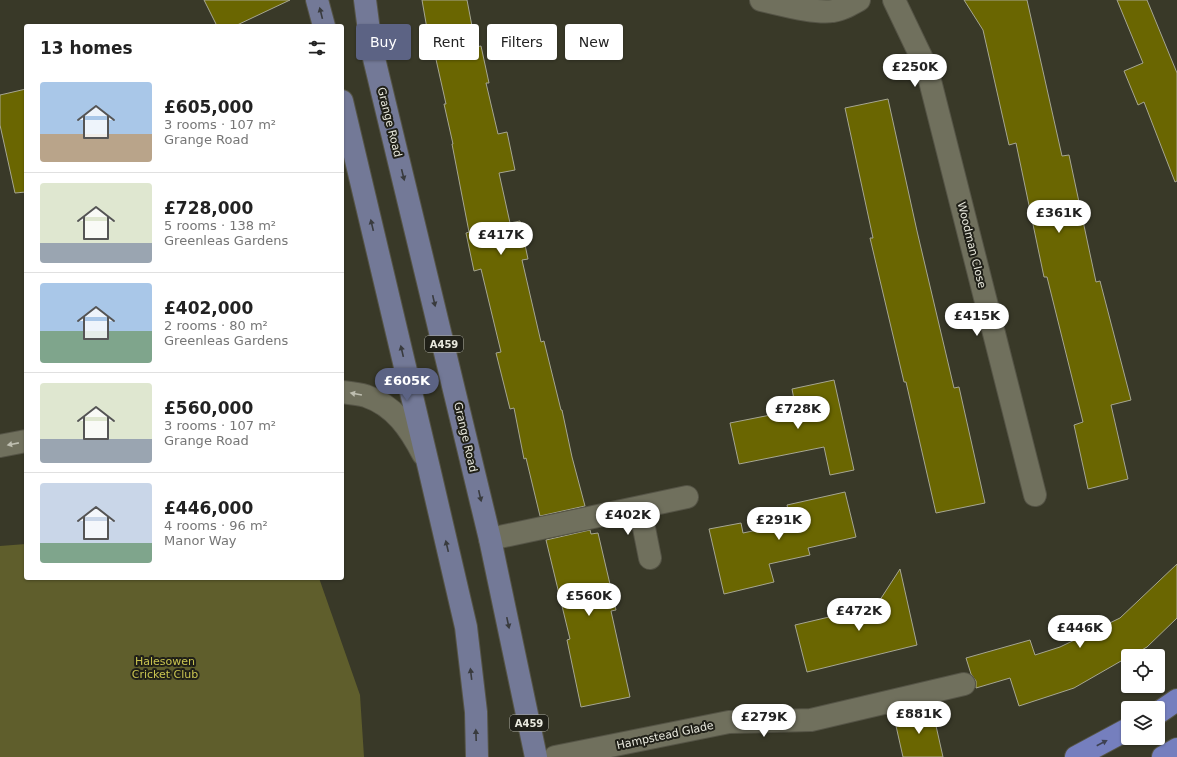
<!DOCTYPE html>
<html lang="en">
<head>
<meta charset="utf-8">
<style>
  :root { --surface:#fff; --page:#f2f2f2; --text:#222; --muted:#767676; --line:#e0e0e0; --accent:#5c6384 }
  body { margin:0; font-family:"DejaVu Sans",sans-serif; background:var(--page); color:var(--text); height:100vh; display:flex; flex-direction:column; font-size:15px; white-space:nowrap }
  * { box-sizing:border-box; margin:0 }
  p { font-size:13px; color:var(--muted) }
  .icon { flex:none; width:22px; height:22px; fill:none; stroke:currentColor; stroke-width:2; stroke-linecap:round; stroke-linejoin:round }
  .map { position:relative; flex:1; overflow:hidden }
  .panel { position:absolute; left:24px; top:24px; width:320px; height:556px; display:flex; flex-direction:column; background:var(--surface); border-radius:4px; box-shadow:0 1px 3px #0004 }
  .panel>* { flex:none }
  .guide { position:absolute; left:356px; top:24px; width:380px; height:36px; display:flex; gap:8px }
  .controls { position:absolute; left:1121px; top:649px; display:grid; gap:8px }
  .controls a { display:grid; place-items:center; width:44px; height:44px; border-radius:4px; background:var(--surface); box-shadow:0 1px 3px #0004; font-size:20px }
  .price { position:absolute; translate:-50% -34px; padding:0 9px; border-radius:14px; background:#fff; color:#222; font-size:13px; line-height:26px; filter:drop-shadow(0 1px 2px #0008) }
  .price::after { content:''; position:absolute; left:50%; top:24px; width:12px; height:9px; margin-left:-6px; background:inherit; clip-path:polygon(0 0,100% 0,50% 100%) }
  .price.selected { background:var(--accent); color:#fff }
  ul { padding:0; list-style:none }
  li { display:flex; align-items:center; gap:12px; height:100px; padding:0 16px }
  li+li { border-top:1px solid var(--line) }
  li span { display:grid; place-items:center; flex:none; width:112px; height:80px; border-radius:4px; color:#555 }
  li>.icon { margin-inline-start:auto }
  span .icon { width:48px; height:48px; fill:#fffc; stroke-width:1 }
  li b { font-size:17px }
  h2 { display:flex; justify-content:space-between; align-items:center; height:48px; padding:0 16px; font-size:17px }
  .chip { padding:0 14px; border-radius:4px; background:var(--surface); box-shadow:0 1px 3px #0004; font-size:14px; line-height:36px }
  .chip.selected { background:var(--accent); color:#fff }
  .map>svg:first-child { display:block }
  .green { fill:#5f5e2c }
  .building { fill:#6a6601; stroke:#a6a692 }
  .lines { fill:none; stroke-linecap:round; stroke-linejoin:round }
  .street-casing { stroke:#555446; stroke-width:24 }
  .primary-casing { stroke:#555446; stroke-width:24 }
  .highway-casing { stroke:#555446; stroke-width:24 }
  .street { stroke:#70705d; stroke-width:22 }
  .primary { stroke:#737997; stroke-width:22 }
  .highway { stroke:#757fbe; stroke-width:22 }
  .oneway { fill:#393b3e }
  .oneway2 { fill:#bfbfb1 }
  .oneway3 { fill:#3e4152 }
  .labels { text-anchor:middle; stroke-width:4; stroke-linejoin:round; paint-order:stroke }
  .shield { fill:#202018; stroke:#adada3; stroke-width:1 }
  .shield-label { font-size:10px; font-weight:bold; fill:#e9e9de }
  .street-label { font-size:11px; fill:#e9e9de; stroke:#202018 }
  .park-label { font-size:11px; fill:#c9c450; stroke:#202018 }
</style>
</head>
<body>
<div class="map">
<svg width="1177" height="757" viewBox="0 0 1177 757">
  <rect width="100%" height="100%" fill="#393928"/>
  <path class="green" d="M26,544V578H319L360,695L364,757H0V546Z"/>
  <g class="building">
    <path d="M204,0H290L235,26H217Z"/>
    <path d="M422,0H467L476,47L481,46L489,83H486L498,134L507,132L515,170L499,173L510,223L520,221L528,259L522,260L541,342L544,341L561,410H562L572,457L585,506L540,516L526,458L524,459L514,408L510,409L496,353L501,352L481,269L474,271L466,233L469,232L452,144H453L444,104H446L433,46H430Z"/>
    <path d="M964,0H1027L1062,156L1069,155L1096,282L1100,281L1131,400L1111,405L1128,479L1088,489L1074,425L1083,422L1047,277H1044L1016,143L1009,145L983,30Z"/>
    <path d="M1117,0H1147L1177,73V181L1175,182L1144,102L1138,105L1124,71L1143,63Z"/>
    <path d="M26,89V192L15,193L0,125V95Z"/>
    <path d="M888,99L917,231L954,388L959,387L985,503L936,513L906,382H904L870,238H873L845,108Z"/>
    <path d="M834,380L854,470L830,475L824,447L739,464L730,423L796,410L792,389Z"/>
    <path d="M845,492L856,537L808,548L810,555L769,564L774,582L724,594L709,529L741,523L743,533L791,523L787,505Z"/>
    <path d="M590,530L591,534L598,533L616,610L611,611L630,697L581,707L567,640L570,639L546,540Z"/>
    <path d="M1177,564V618L1147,647L1131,656H1128V657L1074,688L1019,706L1010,678L976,688V681L971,674L966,658L1030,640L1035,655L1060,647L1120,618Z"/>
    <path d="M900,569L917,645L807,672L795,625L876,606Z"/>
    <path d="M932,708L943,757H903L894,717Z"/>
  </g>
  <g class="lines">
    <g class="street-casing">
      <g id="street">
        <path d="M761,0C780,4 815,14 833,11C842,10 850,5 859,0"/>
        <path d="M894,0L927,69L1035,495"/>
        <path d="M342,392C350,393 359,394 366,396C395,406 410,429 423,454"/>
        <path d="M0,446L26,441"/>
        <path d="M640,508L650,558"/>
        <path d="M490,539L687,497"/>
        <path d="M555,757L729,722L811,720L964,684"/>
      </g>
    </g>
    <g class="primary-casing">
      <g id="primary">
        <path d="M317,0L324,26"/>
        <path d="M365,0L371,46L490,539L536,757"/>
        <path d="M342,101L429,468L466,627L476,712L477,757"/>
      </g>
    </g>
    <g class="highway-casing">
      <g id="highway">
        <path d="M1158,713L1177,700"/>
        <path d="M1076,757L1128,729"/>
        <path d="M1163,757L1177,749"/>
      </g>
    </g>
    <use href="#street" class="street"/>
    <use href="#primary" class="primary"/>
    <use href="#highway" class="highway"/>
  </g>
  <defs><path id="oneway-solid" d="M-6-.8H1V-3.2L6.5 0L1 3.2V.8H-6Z"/></defs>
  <g class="oneway">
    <use href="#oneway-solid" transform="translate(321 13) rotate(-104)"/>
    <use href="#oneway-solid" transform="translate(403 175) rotate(76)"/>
    <use href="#oneway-solid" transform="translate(372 225) rotate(-103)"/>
    <use href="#oneway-solid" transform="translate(434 301) rotate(77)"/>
    <use href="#oneway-solid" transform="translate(402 351) rotate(-103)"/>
    <use href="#oneway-solid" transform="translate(480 496) rotate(77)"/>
    <use href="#oneway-solid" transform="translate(447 546) rotate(-103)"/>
    <use href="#oneway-solid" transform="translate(508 623) rotate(78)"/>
    <use href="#oneway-solid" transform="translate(471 674) rotate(-97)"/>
    <use href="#oneway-solid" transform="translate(476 735) rotate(-92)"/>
  </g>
  <g class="oneway2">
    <use href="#oneway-solid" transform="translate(356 394) rotate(-170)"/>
    <use href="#oneway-solid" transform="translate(13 444) rotate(169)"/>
  </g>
  <use class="oneway3" href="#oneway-solid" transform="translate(1102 743) rotate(-28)"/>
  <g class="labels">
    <g class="shield">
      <rect x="425" y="336" width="38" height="16" rx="3"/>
      <rect x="510" y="715" width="38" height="16" rx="3"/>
    </g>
    <g class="shield-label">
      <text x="444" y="348">A459</text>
      <text x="529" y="727">A459</text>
    </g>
    <g class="street-label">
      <text transform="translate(390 122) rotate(76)" y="4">Grange Road</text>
      <text transform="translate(972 245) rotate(76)" y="4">Woodman Close</text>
      <text transform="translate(466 437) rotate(77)" y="4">Grange Road</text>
      <text transform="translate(665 735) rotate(-12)" y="4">Hampstead Glade</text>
    </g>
    <g class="park-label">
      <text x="165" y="665">Halesowen<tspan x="165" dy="13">Cricket Club</tspan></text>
    </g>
  </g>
</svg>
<div class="controls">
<a><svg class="icon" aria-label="locate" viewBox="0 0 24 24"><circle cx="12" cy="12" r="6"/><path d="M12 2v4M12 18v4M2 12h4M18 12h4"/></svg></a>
<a><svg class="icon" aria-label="layers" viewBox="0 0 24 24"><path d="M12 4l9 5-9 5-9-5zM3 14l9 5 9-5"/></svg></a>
</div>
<b class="price" style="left:915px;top:88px">£250K</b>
<b class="price" style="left:1059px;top:234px">£361K</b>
<b class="price" style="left:501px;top:256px">£417K</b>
<b class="price" style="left:977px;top:337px">£415K</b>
<b class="price selected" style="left:407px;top:402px">£605K</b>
<b class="price" style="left:798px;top:430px">£728K</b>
<b class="price" style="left:628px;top:536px">£402K</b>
<b class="price" style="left:779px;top:541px">£291K</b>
<b class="price" style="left:589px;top:617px">£560K</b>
<b class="price" style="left:859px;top:632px">£472K</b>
<b class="price" style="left:1080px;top:649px">£446K</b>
<b class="price" style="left:919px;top:735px">£881K</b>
<b class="price" style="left:764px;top:738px">£279K</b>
<div class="guide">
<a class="chip selected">Buy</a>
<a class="chip">Rent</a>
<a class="chip">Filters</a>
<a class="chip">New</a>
</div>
<section class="panel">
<h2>13 homes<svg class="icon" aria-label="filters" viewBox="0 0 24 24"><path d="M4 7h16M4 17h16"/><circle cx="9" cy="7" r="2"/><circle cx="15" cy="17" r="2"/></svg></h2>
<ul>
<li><span style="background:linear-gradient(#a9c7e8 65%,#b9a48a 0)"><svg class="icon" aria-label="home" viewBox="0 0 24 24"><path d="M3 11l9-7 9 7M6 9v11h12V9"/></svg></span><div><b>£605,000</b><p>3 rooms · 107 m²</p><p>Grange Road</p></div></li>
<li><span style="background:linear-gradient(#dfe7d0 75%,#9aa5b1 0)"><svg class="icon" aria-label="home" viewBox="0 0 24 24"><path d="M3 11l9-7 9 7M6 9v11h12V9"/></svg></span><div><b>£728,000</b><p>5 rooms · 138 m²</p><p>Greenleas Gardens</p></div></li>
<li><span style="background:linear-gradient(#a9c7e8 60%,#7fa58c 0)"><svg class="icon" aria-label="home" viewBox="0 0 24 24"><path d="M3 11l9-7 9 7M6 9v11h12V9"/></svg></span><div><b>£402,000</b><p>2 rooms · 80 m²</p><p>Greenleas Gardens</p></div></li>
<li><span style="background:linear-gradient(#dfe7d0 70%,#9aa5b1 0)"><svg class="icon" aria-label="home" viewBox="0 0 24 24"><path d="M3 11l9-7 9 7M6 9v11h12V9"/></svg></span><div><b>£560,000</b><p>3 rooms · 107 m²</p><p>Grange Road</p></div></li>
<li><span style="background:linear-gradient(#c9d6e8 75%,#7fa58c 0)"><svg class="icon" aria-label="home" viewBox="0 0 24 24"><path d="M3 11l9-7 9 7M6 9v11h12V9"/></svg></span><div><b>£446,000</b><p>4 rooms · 96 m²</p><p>Manor Way</p></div></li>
</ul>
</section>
</div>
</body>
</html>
